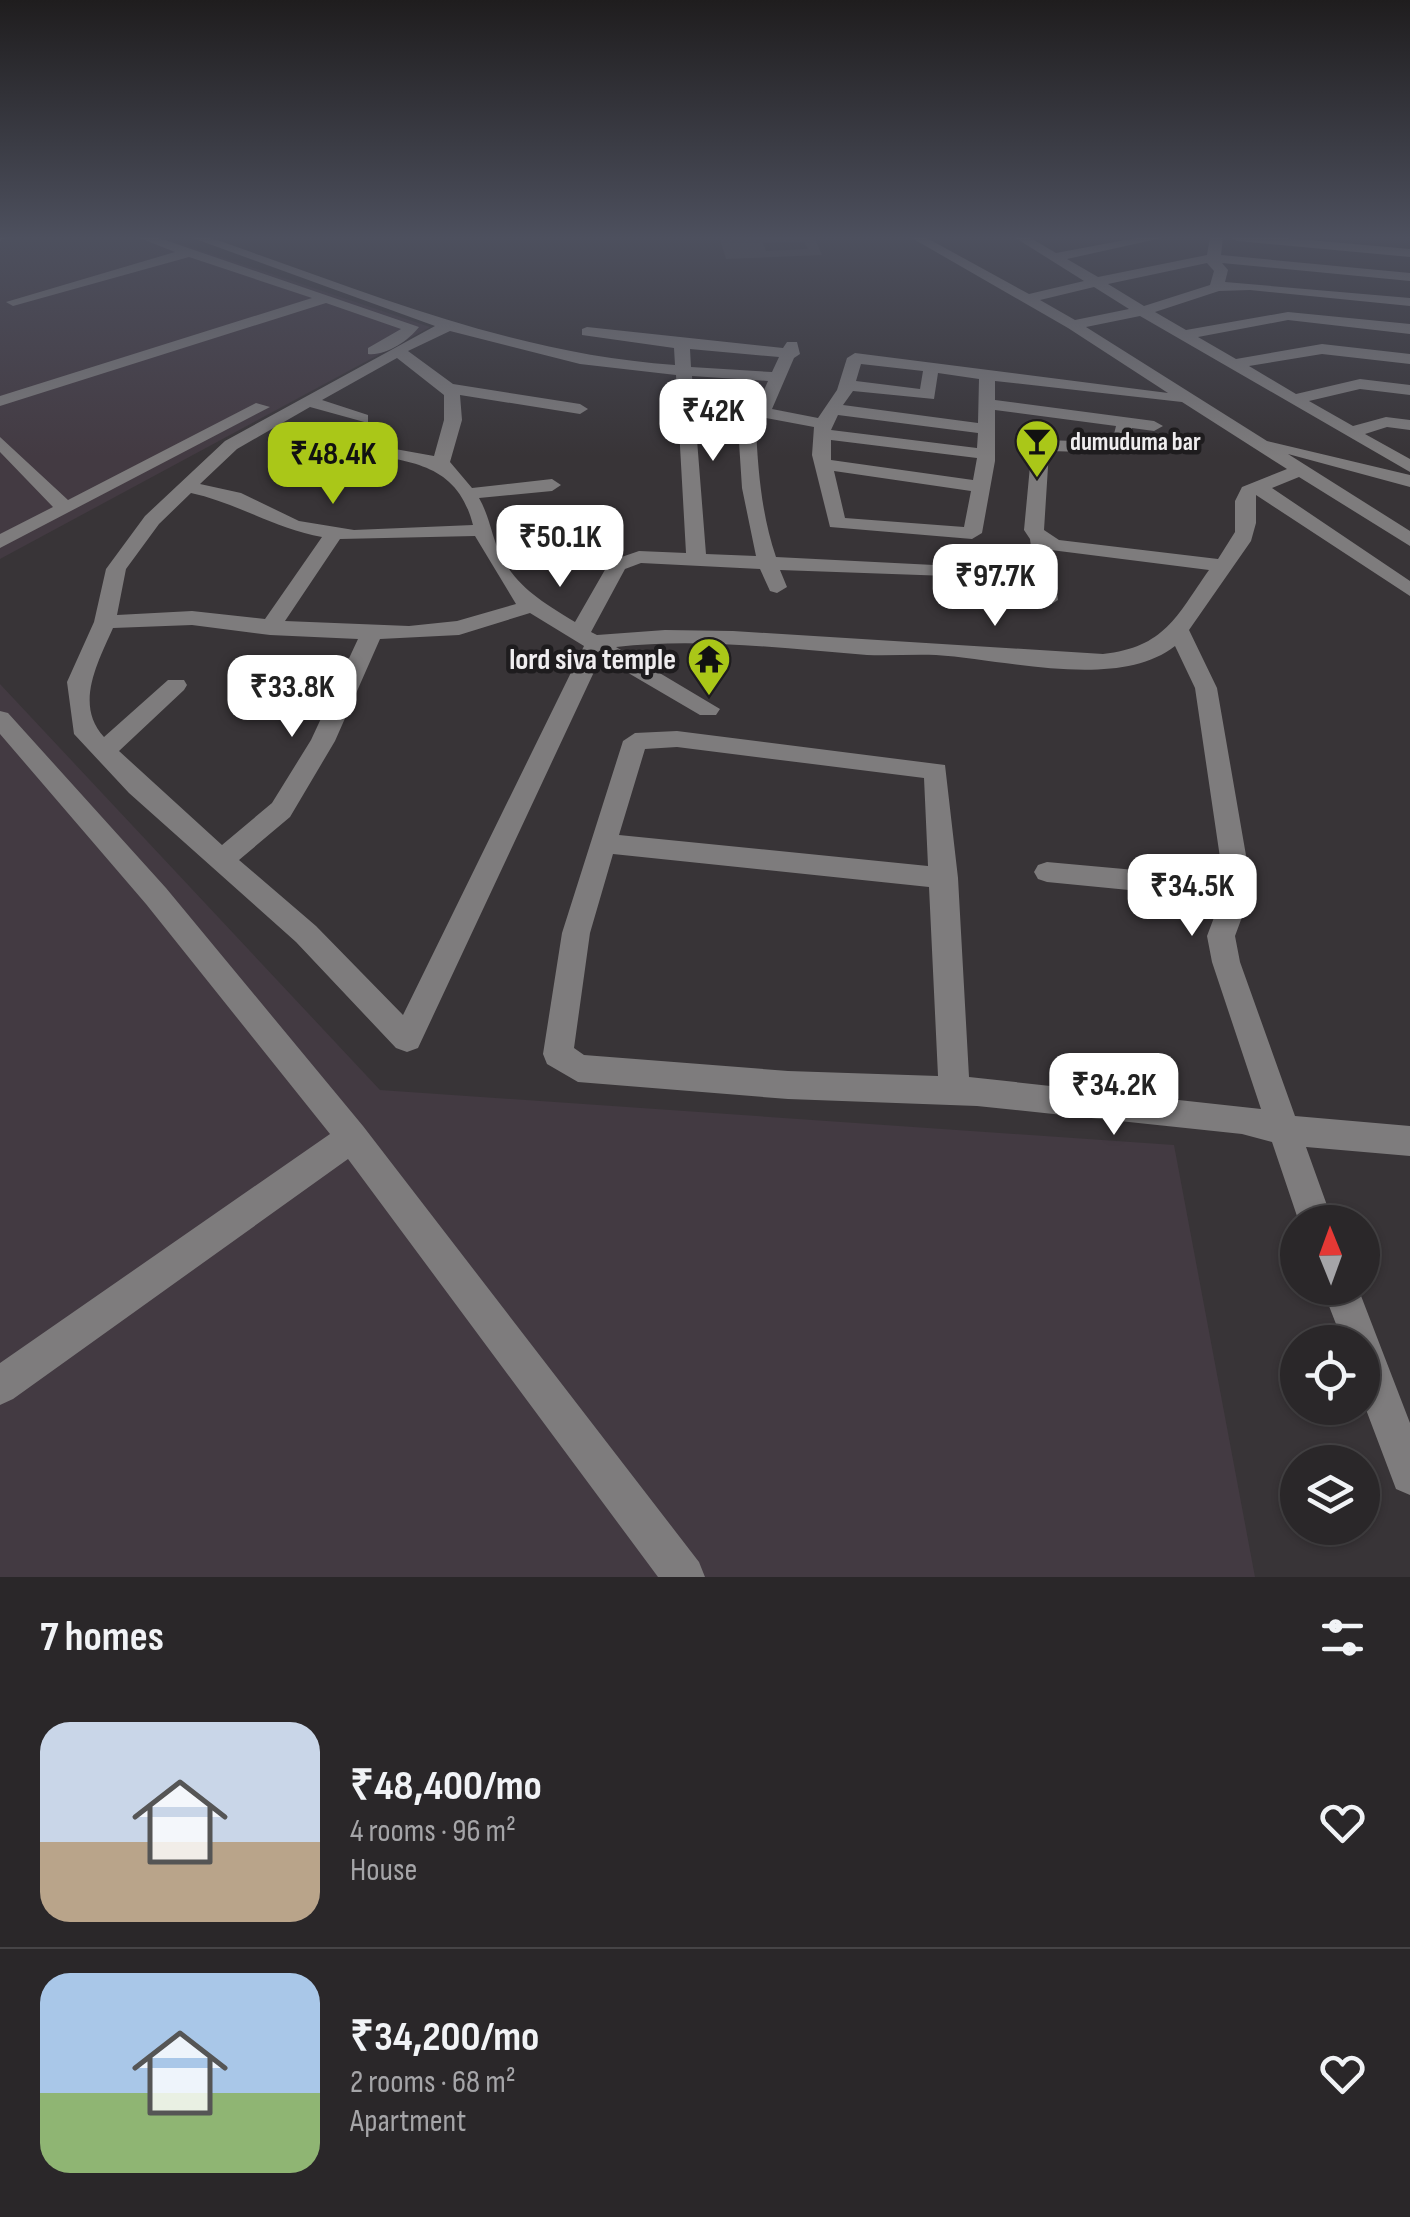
<!DOCTYPE html>
<html lang="en">
<head>
<meta charset="utf-8">
<style>
  :root { --surface:#2a2729; --page:#322f31; --text:#f1f3f6; --muted:#a5a5a8; --line:#464446; --accent:#aac718 }
  body { margin:0; font-family:"Sofia Sans Condensed",sans-serif; background:var(--page); color:var(--text); height:100vh; display:flex; flex-direction:column; font-size:38px; white-space:nowrap }
  * { box-sizing:border-box; margin:0 }
  p { font-size:32px; color:var(--muted) }
  .icon { flex:none; width:55px; height:55px; fill:none; stroke:currentColor; stroke-width:2; stroke-linecap:round; stroke-linejoin:round }
  .map { position:relative; height:1577px; overflow:hidden }
  .details { display:flex; flex-direction:column; background:var(--surface); flex:1 }
  .details>* { flex:none }
  .needle { width:65px; rotate:359deg }
  .buttons { position:absolute; left:1280px; top:1205px; display:grid; gap:20px }
  .buttons a { display:grid; place-items:center; width:100px; height:100px; border-radius:50%; background:var(--surface); box-shadow:0 2px 8px #0004,0 0 0 2px var(--line); font-size:50px }
  .price { position:absolute; translate:-50% -85px; padding:0 22px; border-radius:20px; background:#fff; color:#222; font-size:32px; line-height:65px; filter:drop-shadow(0 2px 5px #0008) }
  .price::after { content:''; position:absolute; left:50%; top:60px; width:30px; height:22px; margin-left:-15px; background:inherit; clip-path:polygon(0 0,100% 0,50% 100%) }
  .price.on { background:var(--accent); color:#111 }
  ul { padding:0; list-style:none }
  li { display:flex; align-items:center; gap:30px; height:250px; padding:0 40px }
  li+li { border-top:2px solid var(--line) }
  li span { display:grid; place-items:center; flex:none; width:280px; height:200px; border-radius:30px; color:#555 }
  li>.icon { margin-inline-start:auto }
  span .icon { width:120px; height:120px; fill:#fffc; stroke-width:1 }
  li b { font-size:42px }
  h2 { display:flex; justify-content:space-between; align-items:center; height:120px; padding:0 40px; font-size:42px }
  .map>svg:first-child { display:block }
  .built { fill:#433a42 }
  .building { fill:#4e4a4e; fill-rule:evenodd }
  .lines { fill:none; stroke-linecap:round; stroke-linejoin:round }
  .minor { fill:#7e7c7d; fill-rule:evenodd }
  .labels { text-anchor:middle; stroke-width:9; stroke-linejoin:round; paint-order:stroke }
  .far-poi-label { font-size:25px; font-weight:bold; fill:#efedef; stroke:#1e1c1e; text-anchor:start }
  .poi-label { font-size:30px; font-weight:bold; fill:#efedef; stroke:#1e1c1e; text-anchor:end }
</style>
</head>
<body>
<div class="map">
<svg width="1410" height="1577" viewBox="0 0 1410 1577">
  <rect width="100%" height="100%" fill="#383437"/>
  <g class="built">
    <path d="M0,237H161L430,327L0,559Z"/>
    <path d="M0,684L380,1090L1174,1145L1255,1577H0Z"/>
  </g>
  <path class="building" d="M814,237L822,255L726,259L720,239ZM804,242L808,249L766,251L763,243Z"/>
  <g class="lines">
    <g class="minor">
      <path d="M0,237H9L0,241Z"/>
      <path d="M137,237H156L419,327C408,341 386,356 368,354V348L401,329L326,303L0,406V396L312,298L189,257L13,306L6,302L175,252Z"/>
      <path d="M190,237H208C362,290 511,354 675,365L674,348L582,335V329L587,327L783,348L787,342H797L800,354L794,358L772,409L818,418L837,390L847,358L855,353L1168,393L1068,328L910,237H925L1029,294L1084,281L1014,237H1029L1056,253L1141,237H1166L1067,259L1098,277L1207,255L1210,237H1223L1221,255L1410,273V281L1222,263L1228,270L1225,282L1410,298V306L1250,290L1219,291L1155,312L1186,330L1288,312L1410,324V334L1288,320L1198,337L1236,359L1322,344L1410,354V364L1322,354L1249,366L1296,394L1360,379L1410,385V395L1360,389L1309,401L1353,426L1386,417L1410,420V430L1387,427L1365,434L1410,459V472L1140,316L1086,327L1267,441L1410,475V487L1288,454L1410,531V546L1299,477L1272,488L1410,581V596L1256,495V523L1251,541L1189,630L1217,688L1252,890L1235,936L1240,962L1295,1116L1410,1126V1156L1306,1147L1333,1222H1299L1272,1142L1242,1134L977,1106L788,1099L578,1082L547,1064L543,1054L562,933L623,741L635,733L677,731L945,765L958,878L969,1077L1261,1109L1212,962L1207,936L1221,899L1047,882L1038,879L1034,872L1038,865L1047,862L1223,878L1195,688L1175,646C1118,691 1003,659 936,655C913,654 890,656 867,655C784,649 699,637 616,647L720,709L716,715H700L601,657L418,1048L407,1052L396,1048L296,942L129,793L74,734L67,682L94,622L106,569L145,516L225,441L435,326ZM1207,263L1214,271L1210,285L1144,306L1108,284ZM1094,287L1129,309L1075,320L1040,300ZM450,331L580,364L676,375L686,553L639,551L610,561L575,622C541,601 511,584 496,544C490,527 488,514 479,498L552,491L561,485L552,479L472,488L450,462L462,420L460,395L580,414L588,409L580,404L453,384L408,351ZM690,349L779,357L772,372L691,367ZM397,358L444,395V420L434,456L356,442L347,447L356,452C409,462 457,462 473,525L354,530L299,521L241,493L200,484L237,449L310,407L368,423V415L322,400ZM861,364L923,371L920,389L856,381ZM938,373L979,379L978,423L843,405L853,391L934,399ZM692,376L768,381L755,410L738,427L742,488L756,556L706,554ZM995,381L1182,402L1287,469L1242,487L1235,501V532L1218,559L1059,540L1044,530L1049,451L1120,453L1129,448L1132,428L1154,431L1163,426L1154,421L995,400ZM995,410L1116,426L1112,442L1041,440L1032,445L1024,530L1030,539L1034,570L776,557C762,516 758,472 756,428L766,418L814,427L812,455L830,527L972,539L982,533L995,461ZM838,415L978,433L977,448L831,430ZM831,440L977,458L973,480L831,460ZM834,471L971,491L964,527L845,518ZM191,493C237,503 276,529 322,537L265,619L192,611L117,615L126,569L159,524ZM475,536L516,604L457,621L409,626L285,621L340,539ZM1051,550L1209,570C1176,617 1165,647 1103,654L733,631L665,630L597,635L591,632L625,569L641,563L760,569L770,591L777,593L787,587L780,570L1035,579L1038,600L1048,606L1058,600ZM530,613L584,646L403,1015L316,926L239,860L290,817L335,741L380,639L459,635ZM192,625L270,635L358,639L311,740L272,803L222,845L119,751L184,690L187,685L184,680H168L104,737C74,705 98,662 113,628ZM677,747L924,778L928,866L619,835L645,749ZM613,854L929,887L938,1076L788,1071L584,1055L574,1048L590,933Z"/>
      <path d="M1230,237H1275L1410,249V257L1237,241Z"/>
      <path d="M256,403L270,407L0,548V534L53,507L0,452V437L68,500Z"/>
      <path d="M0,711L8,713L166,888L363,1126L699,1562L705,1577H658L348,1159L13,1399L0,1405V1363L330,1134L146,904L0,734Z"/>
      <path d="M1322,1288H1358L1410,1423V1495L1396,1489L1362,1399V1342H1343Z"/>
    </g>
  </g>
  <linearGradient id="sky" x2="0" y2="1"><stop stop-color="#1f1d1e"/><stop offset="0.52" stop-color="#4d505e"/><stop offset="1" stop-color="#4d505e" stop-opacity="0"/></linearGradient>
  <rect width="1410" height="457" fill="url(#sky)"/>
  <defs>
    <g id="bar-pin" transform="scale(2.25)"><path d="M0 17L-7.5 6A9.5 9.5 0 1 1 7.5 6Z" fill="#aac718" stroke="#1e1c1e"/><path d="M-6-5H6L.8 .8V4.5H3.5V6h-7V4.5H-.8V.8Z" fill="#111"/></g>
    <g id="temple-pin" transform="scale(2.25)"><path d="M0 17L-7.5 6A9.5 9.5 0 1 1 7.5 6Z" fill="#aac718" stroke="#1e1c1e"/><path d="M0-6L5-2H3V0L6.5 2.5H4V6H1.5V3h-3V6H-4V2.5H-6.5L-3 0V-2H-5Z" fill="#111"/></g>
  </defs>
  <g fill-rule="evenodd">
    <use href="#bar-pin" x="1037" y="441"/>
    <use href="#temple-pin" x="709" y="659"/>
  </g>
  <g class="labels">
    <g class="far-poi-label">
      <text x="1070" y="450">dumuduma bar</text>
    </g>
    <g class="poi-label">
      <text x="676" y="669">lord siva temple</text>
    </g>
  </g>
</svg>
<div class="buttons">
<a><svg class="needle" viewBox="-14 -14 28 28"><path d="M0-13l5 13h-10z" fill="#e53935"/><path d="M0 13l5-13h-10z" fill="#a5a5a8"/></svg></a>
<a><svg class="icon" aria-label="locate" viewBox="0 0 24 24"><circle cx="12" cy="12" r="6"/><path d="M12 2v4M12 18v4M2 12h4M18 12h4"/></svg></a>
<a><svg class="icon" aria-label="layers" viewBox="0 0 24 24"><path d="M12 4l9 5-9 5-9-5zM3 14l9 5 9-5"/></svg></a>
</div>
<b class="price" style="left:713px;top:464px">₹42K</b>
<b class="price on" style="left:333px;top:507px">₹48.4K</b>
<b class="price" style="left:560px;top:590px">₹50.1K</b>
<b class="price" style="left:995px;top:629px">₹97.7K</b>
<b class="price" style="left:292px;top:740px">₹33.8K</b>
<b class="price" style="left:1192px;top:939px">₹34.5K</b>
<b class="price" style="left:1114px;top:1138px">₹34.2K</b>
</div>
<section class="details">
<h2>7 homes<svg class="icon" aria-label="filters" viewBox="0 0 24 24"><path d="M4 7h16M4 17h16"/><circle cx="9" cy="7" r="2"/><circle cx="15" cy="17" r="2"/></svg></h2>
<ul>
<li><span style="background:linear-gradient(#c9d6e8 60%,#b9a48a 0)"><svg class="icon" aria-label="home" viewBox="0 0 24 24"><path d="M3 11l9-7 9 7M6 9v11h12V9"/></svg></span><div><b>₹48,400/mo</b><p>4 rooms · 96 m²</p><p>House</p></div><svg class="icon" aria-label="heart" viewBox="0 0 24 24"><path d="M12 20l-8-8c-3-5 5-10 8-4 3-6 11-1 8 4z"/></svg></li>
<li><span style="background:linear-gradient(#a9c7e8 60%,#8fb573 0)"><svg class="icon" aria-label="home" viewBox="0 0 24 24"><path d="M3 11l9-7 9 7M6 9v11h12V9"/></svg></span><div><b>₹34,200/mo</b><p>2 rooms · 68 m²</p><p>Apartment</p></div><svg class="icon" aria-label="heart" viewBox="0 0 24 24"><path d="M12 20l-8-8c-3-5 5-10 8-4 3-6 11-1 8 4z"/></svg></li>
</ul>
</section>
</body>
</html>
